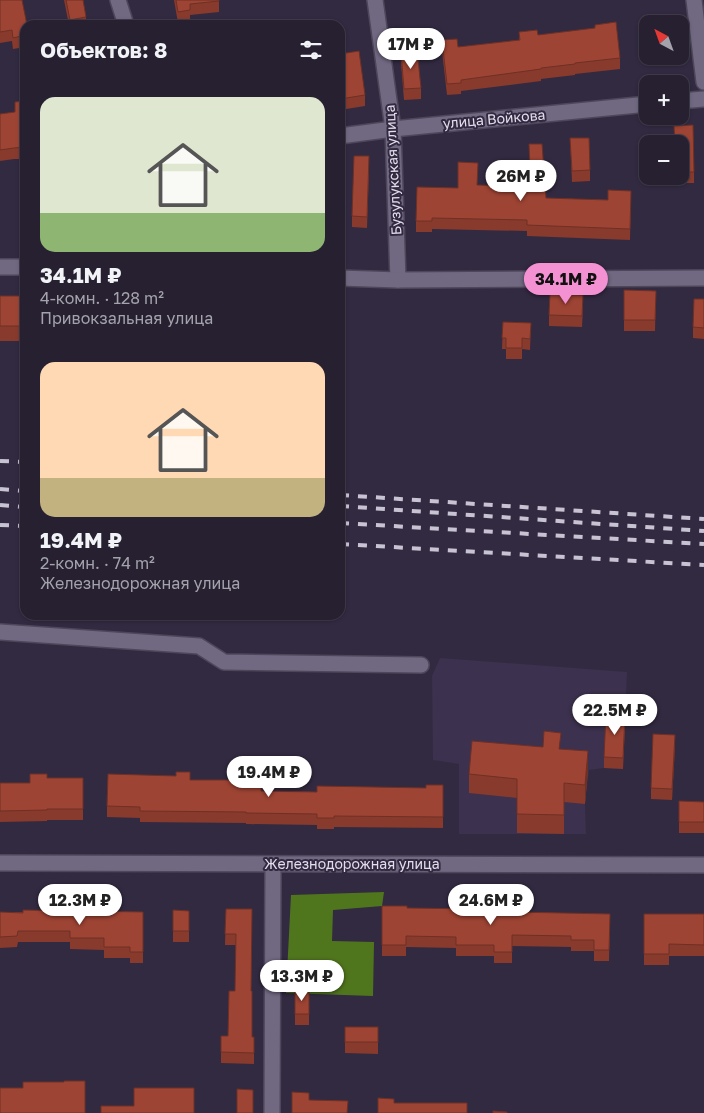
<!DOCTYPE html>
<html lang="ru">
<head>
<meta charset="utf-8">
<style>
  :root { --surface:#262031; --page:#322d3d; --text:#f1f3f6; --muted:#a4a3ab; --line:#423e4d; --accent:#f491d3 }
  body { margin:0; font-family:"Golos Text",sans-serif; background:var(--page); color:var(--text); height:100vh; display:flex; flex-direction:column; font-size:19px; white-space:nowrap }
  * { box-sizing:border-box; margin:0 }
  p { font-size:16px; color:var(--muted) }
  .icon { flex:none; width:28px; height:28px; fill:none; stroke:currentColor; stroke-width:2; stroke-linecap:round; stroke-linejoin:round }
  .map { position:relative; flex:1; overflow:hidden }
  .sheet { position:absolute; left:20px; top:20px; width:325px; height:600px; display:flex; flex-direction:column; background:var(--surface); border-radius:15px; box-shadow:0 1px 4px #0004,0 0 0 1px var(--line) }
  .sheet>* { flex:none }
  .needle { width:32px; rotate:319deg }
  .buttons { position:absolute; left:639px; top:15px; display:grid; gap:10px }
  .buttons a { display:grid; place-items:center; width:50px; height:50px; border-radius:10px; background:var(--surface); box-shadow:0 1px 4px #0004,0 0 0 1px var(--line); font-size:25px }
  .price { position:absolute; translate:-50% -42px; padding:0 11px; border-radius:18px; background:#fff; color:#222; font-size:16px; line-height:32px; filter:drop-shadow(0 1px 2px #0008) }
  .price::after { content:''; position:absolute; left:50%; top:30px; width:15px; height:11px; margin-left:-8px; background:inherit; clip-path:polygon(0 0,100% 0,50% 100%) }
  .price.active { background:var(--accent); color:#111 }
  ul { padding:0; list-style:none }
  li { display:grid; align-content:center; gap:10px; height:265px; padding:0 20px }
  li span { display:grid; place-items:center; height:155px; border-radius:15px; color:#555 }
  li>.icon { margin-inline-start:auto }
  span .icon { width:90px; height:90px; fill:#fffc; stroke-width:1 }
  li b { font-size:21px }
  h2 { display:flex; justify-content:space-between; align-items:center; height:60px; padding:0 20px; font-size:21px }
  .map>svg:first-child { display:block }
  .built { fill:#3c314e }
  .forest { fill:#50761d }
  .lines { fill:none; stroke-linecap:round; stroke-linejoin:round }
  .minor-casing { stroke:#4e475a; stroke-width:18 }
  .minor { stroke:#716882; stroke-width:15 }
  .rail { stroke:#c8c3d3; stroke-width:4; stroke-dasharray:9 9; stroke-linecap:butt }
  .wall { fill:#883a2d }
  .shaded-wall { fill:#6f3024 }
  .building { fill:#9e4434; stroke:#6f3024 }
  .labels { text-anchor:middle; stroke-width:4; stroke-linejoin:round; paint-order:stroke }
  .street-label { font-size:14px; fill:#e3deed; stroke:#322a41 }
</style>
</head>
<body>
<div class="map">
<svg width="704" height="1113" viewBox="0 0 704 1113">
  <rect width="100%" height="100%" fill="#322a41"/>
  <path class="built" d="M440,658L627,672L623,769L604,768L589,770L585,804L586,834H459V764L433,760L432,676Z"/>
  <path class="forest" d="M384,892L382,906L333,910L332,941L374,942L373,996L286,993L291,895Z"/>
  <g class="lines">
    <g class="minor-casing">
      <g id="minor">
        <path d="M118,0L126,25"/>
        <path d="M375,0L393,129L398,280"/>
        <path d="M694,0L704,82"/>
        <path d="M680,101L704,99"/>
        <path d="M340,136L393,129L648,104"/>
        <path d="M0,267H25"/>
        <path d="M340,278L398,280L704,278"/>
        <path d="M0,632L199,646L224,662L421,665"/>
        <path d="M0,863L704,865"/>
        <path d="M272,1113L273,864"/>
      </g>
    </g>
    <use href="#minor" class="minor"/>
    <g class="rail">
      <path d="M0,461L25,462"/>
      <path d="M0,489L25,491"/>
      <path d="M340,495L704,519"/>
      <path d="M0,505L25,507"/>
      <path d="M340,506L704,531"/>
      <path d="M340,523L704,544"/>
      <path d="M0,525L25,526"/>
      <path d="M340,544L704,565"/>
    </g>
  </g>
  <g class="wall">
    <path d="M0,0L25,25V47L13,49L12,41L0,43Z"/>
    <path d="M64,0H83L86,17V25H69Z"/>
    <path d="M174,0H219V12L190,15V21L178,23Z"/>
    <path d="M519,32L538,35L620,58V69L575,74V75L541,79V81L461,91V94L447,95L442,51V40L458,47L519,40Z"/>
    <path d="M401,52L421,88V99L404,100L401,63Z"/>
    <path d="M340,54L365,95V106L340,110Z"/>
    <path d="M650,56H677V60L651,63Z"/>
    <path d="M25,101V159H14L0,161V114L15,112Z"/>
    <path d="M674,126L694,172V183H676V176H680V144H675Z"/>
    <path d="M570,138L590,170V181L572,182Z"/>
    <path d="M529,144L546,198L608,200L631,191L630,240L527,236V231L432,229V232H416V221L458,188L477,185L505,191H531Z"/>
    <path d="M369,167L367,228L352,227V216Z"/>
    <path d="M624,290L656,291L655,331H624Z"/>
    <rect x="0" y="296" width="25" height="45"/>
    <path d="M704,299V339L693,338V327Z"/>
    <path d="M583,306L582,327L549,326V315Z"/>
    <path d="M503,322L531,323L530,350L522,349V359H506V349H502Z"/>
    <path d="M625,725L623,769L604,768V757Z"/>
    <path d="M675,746L672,800L651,799V788Z"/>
    <path d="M561,749L588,770L585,804L564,802V834L517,833V798L469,793V774Z"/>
    <path d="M47,778H83V820H47V821L0,822V783H30Z"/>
    <path d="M190,780L261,791L317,792L426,788L443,785V828L334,827V829H317V825L246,824V823L140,822V818L107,817V806Z"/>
    <path d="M679,801L704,802V833H679Z"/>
    <path d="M382,906L407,908L513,912L610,914L609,961H594V951H571V947L512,946V963H494V956H456V948L406,947V956H382Z"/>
    <path d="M226,909H252L251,991L252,1037H254V1064L221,1063V1036H228L235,991L236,945H225Z"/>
    <path d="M173,910L189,911V942H173Z"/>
    <path d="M0,912H143V963H130V958H104V950L70,949V942H18L17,947L0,948Z"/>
    <path d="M644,914H704V956H669V965H644Z"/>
    <rect x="295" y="990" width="14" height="35"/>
    <path d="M345,1027H378V1054L345,1053Z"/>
  </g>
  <g class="shaded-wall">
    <path d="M675,735V746L672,800V789Z"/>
    <path d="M588,751V770L585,804V785Z"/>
  </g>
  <g class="building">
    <path d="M0,0H22L27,25H25V35L13,38L12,30L0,32Z"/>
    <path d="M66,0H83L86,17L70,20Z"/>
    <path d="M176,0H219V1L190,4V10L178,12Z"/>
    <path d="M616,22L620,58L575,63V64L541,68V69L461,80V83L447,84L442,40L457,39L458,47L520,40L519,32L537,30L538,35L595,28V25Z"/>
    <path d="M417,50L421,88L404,89L401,52Z"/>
    <path d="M359,51L365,95L340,99V54Z"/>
    <path d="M25,101V147L14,148L0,150V114L15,112V102Z"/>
    <path d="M693,125L694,172H680V144H675L674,126Z"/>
    <path d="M570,138H589L590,170L572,171Z"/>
    <path d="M529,144H542L546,198L608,200V190L631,191L630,229L527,225V220L432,218V221H416L417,187L458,188V162L478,163L477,185L505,186L504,191H531Z"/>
    <path d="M354,156H369L367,217L352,216Z"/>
    <path d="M624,290L656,291L655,320H624Z"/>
    <path d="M550,294L583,295L582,316L549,315Z"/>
    <rect x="0" y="296" width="25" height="30"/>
    <path d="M694,299H704V328L693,327Z"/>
    <path d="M503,322L531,323L530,339L522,338V348H506V338H502Z"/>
    <path d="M606,714H625L623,758L604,757Z"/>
    <path d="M544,731L561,733L559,749L588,751L585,785L564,783V815L517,814V779L469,774L472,741L543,747Z"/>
    <path d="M653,734L675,735L672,789L651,788Z"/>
    <path d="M176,772H190V780H261V791L317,792V786L426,788V785H443V817L334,816V818H317V814L246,813V812L140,811V807L107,806L108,774L176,776Z"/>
    <path d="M30,774H47V778H83V809H47V810L0,811V783H30Z"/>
    <path d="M679,801L704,802V822H679Z"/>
    <path d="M382,906H407V908L475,909L513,911V912L610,914L609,950H594V940H571V936L512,935V952H494V945H456V937L406,936V945H382Z"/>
    <path d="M226,909H252L251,991H252V1037H254V1053L221,1052V1036H228L229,991H235L236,934H225Z"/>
    <path d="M23,910L143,912V952H130V947H104V938H70V931H18L17,936L0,937V912L23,913Z"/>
    <path d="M173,910L189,911V931H173Z"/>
    <path d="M644,914H704V945L669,944V954H644Z"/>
    <rect x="295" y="990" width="14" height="24"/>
    <rect x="345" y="1027" width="33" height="15"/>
    <path d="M64,1081H85V1113H0V1088H23V1082H64Z"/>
    <path d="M134,1088H194V1113H101V1106H134Z"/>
    <path d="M237,1089L253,1090V1113H237Z"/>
    <path d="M292,1092L309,1093V1100L348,1101L347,1113H292Z"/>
    <path d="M378,1098L394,1099V1103H467V1113H378Z"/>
    <path d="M493,1111L507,1112V1113H493Z"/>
  </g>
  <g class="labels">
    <g class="street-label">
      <text transform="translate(494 119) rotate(-5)" y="5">улица Войкова</text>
      <text transform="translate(393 170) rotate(-93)" y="5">Бузулукская улица</text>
      <text x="352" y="869">Железнодорожная улица</text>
    </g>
  </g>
</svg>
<div class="buttons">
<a><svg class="needle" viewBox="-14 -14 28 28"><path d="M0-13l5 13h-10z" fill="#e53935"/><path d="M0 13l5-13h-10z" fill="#a4a3ab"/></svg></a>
<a>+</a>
<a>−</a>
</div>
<b class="price" style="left:411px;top:70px">17M ₽</b>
<b class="price" style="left:521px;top:202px">26M ₽</b>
<b class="price active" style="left:566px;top:305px">34.1M ₽</b>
<b class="price" style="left:615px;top:736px">22.5M ₽</b>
<b class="price" style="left:269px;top:798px">19.4M ₽</b>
<b class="price" style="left:80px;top:926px">12.3M ₽</b>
<b class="price" style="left:491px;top:926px">24.6M ₽</b>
<b class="price" style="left:302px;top:1002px">13.3M ₽</b>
<section class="sheet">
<h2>Объектов: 8<svg class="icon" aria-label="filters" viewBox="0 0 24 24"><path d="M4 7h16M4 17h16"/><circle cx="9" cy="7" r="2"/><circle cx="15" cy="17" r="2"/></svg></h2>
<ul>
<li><span style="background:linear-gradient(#dfe7d0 75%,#8fb573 0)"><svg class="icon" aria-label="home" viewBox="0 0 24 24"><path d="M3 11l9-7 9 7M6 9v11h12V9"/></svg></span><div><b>34.1M ₽</b><p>4-комн. · 128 m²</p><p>Привокзальная улица</p></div></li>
<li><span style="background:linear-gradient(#ffd9b3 75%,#c2b280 0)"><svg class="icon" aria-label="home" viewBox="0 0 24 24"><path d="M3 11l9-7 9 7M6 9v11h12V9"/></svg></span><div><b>19.4M ₽</b><p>2-комн. · 74 m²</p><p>Железнодорожная улица</p></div></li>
</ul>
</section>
</div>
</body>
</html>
